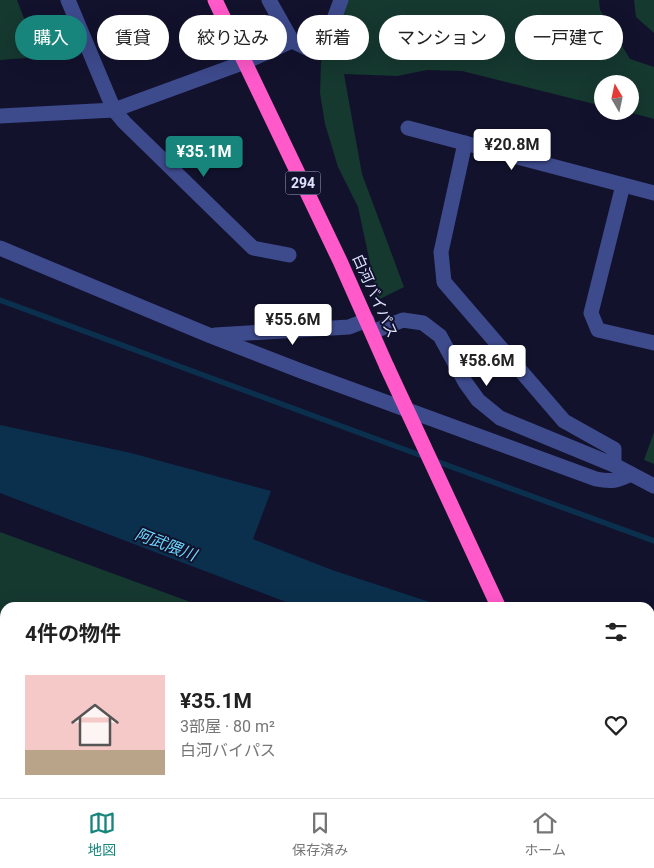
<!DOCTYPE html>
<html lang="ja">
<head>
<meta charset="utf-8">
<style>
  :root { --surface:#fff; --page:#f2f2f2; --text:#222; --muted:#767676; --line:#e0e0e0; --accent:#17857b }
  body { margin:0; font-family:Roboto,"Noto Sans JP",sans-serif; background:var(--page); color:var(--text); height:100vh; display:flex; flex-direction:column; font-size:19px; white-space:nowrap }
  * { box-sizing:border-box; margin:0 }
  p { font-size:16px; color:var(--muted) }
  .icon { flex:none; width:28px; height:28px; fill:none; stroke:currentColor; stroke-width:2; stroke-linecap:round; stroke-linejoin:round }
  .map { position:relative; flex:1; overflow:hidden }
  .panel { position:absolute; left:0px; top:602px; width:655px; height:196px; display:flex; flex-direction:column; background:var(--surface); border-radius:15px 15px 0 0; box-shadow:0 5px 20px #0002 }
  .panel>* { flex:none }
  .hud { position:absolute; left:15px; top:15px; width:625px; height:45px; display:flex; gap:10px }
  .needle { width:32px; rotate:351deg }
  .controls { position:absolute; left:594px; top:75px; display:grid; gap:10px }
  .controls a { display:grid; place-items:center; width:45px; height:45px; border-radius:50%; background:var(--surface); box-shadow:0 5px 20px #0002; font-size:25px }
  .price { position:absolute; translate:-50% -42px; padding:0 11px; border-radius:5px; background:#fff; color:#222; font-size:16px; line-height:32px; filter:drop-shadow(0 1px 2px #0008) }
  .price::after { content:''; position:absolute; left:50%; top:30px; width:15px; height:11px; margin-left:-8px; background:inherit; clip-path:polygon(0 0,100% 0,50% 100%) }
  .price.current { background:var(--accent); color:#fff }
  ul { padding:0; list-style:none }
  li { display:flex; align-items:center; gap:15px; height:125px; padding:0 25px }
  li+li { border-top:1px solid var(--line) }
  li span { display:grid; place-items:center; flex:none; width:140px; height:100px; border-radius:0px; color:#555 }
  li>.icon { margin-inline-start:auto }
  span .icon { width:60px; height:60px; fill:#fffc; stroke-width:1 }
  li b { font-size:21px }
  h2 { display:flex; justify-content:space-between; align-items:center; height:60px; padding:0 25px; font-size:21px }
  .tag { padding:0 18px; border-radius:22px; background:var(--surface); box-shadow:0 5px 20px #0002; font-size:18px; line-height:45px }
  .tag.current { background:var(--accent); color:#fff }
  .tab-bar { display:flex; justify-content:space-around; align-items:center; height:70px; border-top:1px solid var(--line); background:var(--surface); font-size:14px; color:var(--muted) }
  .tab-bar a { display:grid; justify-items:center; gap:2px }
  .tab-bar .current { color:var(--accent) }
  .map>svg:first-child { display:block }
  .green { fill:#15382f }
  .water { fill:#0b304d }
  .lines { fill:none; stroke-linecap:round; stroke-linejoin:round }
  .stream { stroke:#0b304d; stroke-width:5.5 }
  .minor { stroke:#3d4a8c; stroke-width:15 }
  .highway { stroke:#ff59ca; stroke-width:15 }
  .highway-bridge { stroke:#ff59ca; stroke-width:15 }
  .labels { text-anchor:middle; stroke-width:4; stroke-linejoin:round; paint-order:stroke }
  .shield { fill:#12122d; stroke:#a1a3c0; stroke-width:1 }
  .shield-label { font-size:14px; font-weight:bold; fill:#dee1ff }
  .street-label { font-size:15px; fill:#dee1ff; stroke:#12122d }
  .water-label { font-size:16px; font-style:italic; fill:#6cd8ff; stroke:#12122d }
</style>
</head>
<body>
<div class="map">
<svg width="654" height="798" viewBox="0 0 654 798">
  <rect width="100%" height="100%" fill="#12122d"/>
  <g class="green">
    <path d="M0,0H17L39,57L0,60Z"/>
    <path d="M345,0H599L600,10L630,59L654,67V119L625,111H630V84H602V106L462,71L427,70L397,76L344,74L362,174L404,287L378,300L358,207L338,167L325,124L320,93L321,62L324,47Z"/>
    <path d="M634,0H654V33L636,17Z"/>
    <path d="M654,432V464L644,460Z"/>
    <path d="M0,532L204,607L5,608V631L0,629Z"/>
  </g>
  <g class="water">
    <path d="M0,425L131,453L271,491L253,539L332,570L445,607H299L0,493Z"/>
    <path d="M650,678L654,680V741L650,740Z"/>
  </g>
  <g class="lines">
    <g class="stream">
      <path d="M0,300L425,457"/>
      <path d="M433,460L654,541"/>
    </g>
    <g class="minor">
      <path d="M68,0L114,110L124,122L253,248L289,255"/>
      <path d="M269,0L292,41L311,50L324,46L341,0"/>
      <path d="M0,116L114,110L245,62L292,41"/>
      <path d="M408,128L654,193"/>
      <path d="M465,143L441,252L444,282L564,421L614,449V465"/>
      <path d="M623,185L591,313L598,330L654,343"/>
      <path d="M0,248L211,336L301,371L596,479C611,482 618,481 631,474"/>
      <path d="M372,332L403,320L423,323L440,336L465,382L478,400L500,418L614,465L654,486"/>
      <path d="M215,335L349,327L367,320"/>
      <path d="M0,637L5,639"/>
      <path d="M0,786L5,787"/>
      <path d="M650,792L654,793"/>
      <path d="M29,794L44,798"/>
      <path d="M523,794L525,798"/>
    </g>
    <g class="highway">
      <path d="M215,0L340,261L387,367"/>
      <path d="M585,794L587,798"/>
    </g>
    <path class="highway-bridge" d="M387,367L499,608"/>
  </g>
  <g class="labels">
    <rect class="shield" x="285.5" y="171.5" width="35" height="23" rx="4"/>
    <g class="shield-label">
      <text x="303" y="188">294</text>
    </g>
    <g class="street-label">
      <text transform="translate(375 296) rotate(66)" y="5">白河バイパス</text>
    </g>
    <g class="water-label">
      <text transform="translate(166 544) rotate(21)" y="6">阿武隈川</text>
    </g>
  </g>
</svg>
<div class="controls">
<a><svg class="needle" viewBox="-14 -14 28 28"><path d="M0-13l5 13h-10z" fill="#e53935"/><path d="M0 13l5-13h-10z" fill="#767676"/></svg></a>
</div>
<b class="price" style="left:512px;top:171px">¥20.8M</b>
<b class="price current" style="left:204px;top:178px">¥35.1M</b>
<b class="price" style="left:293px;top:346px">¥55.6M</b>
<b class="price" style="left:487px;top:387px">¥58.6M</b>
<div class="hud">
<a class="tag current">購入</a>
<a class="tag">賃貸</a>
<a class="tag">絞り込み</a>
<a class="tag">新着</a>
<a class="tag">マンション</a>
<a class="tag">一戸建て</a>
</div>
<section class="panel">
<h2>4件の物件<svg class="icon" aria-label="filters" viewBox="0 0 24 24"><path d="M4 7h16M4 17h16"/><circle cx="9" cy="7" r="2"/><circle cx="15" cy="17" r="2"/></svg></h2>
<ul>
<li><span style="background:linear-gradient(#f6c9c9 75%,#b9a48a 0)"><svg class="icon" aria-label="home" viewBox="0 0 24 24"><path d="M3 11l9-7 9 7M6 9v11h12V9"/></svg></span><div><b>¥35.1M</b><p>3部屋 · 80 m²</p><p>白河バイパス</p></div><svg class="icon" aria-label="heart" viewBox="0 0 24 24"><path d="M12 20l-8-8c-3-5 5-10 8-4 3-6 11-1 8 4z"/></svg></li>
</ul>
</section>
</div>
<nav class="tab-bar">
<a class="current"><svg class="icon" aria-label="map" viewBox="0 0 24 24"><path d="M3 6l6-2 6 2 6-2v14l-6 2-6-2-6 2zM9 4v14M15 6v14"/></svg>地図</a>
<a><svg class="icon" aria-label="saved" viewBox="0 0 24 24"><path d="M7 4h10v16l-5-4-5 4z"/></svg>保存済み</a>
<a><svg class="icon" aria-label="home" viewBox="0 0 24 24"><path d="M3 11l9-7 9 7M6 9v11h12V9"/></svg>ホーム</a>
</nav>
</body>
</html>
